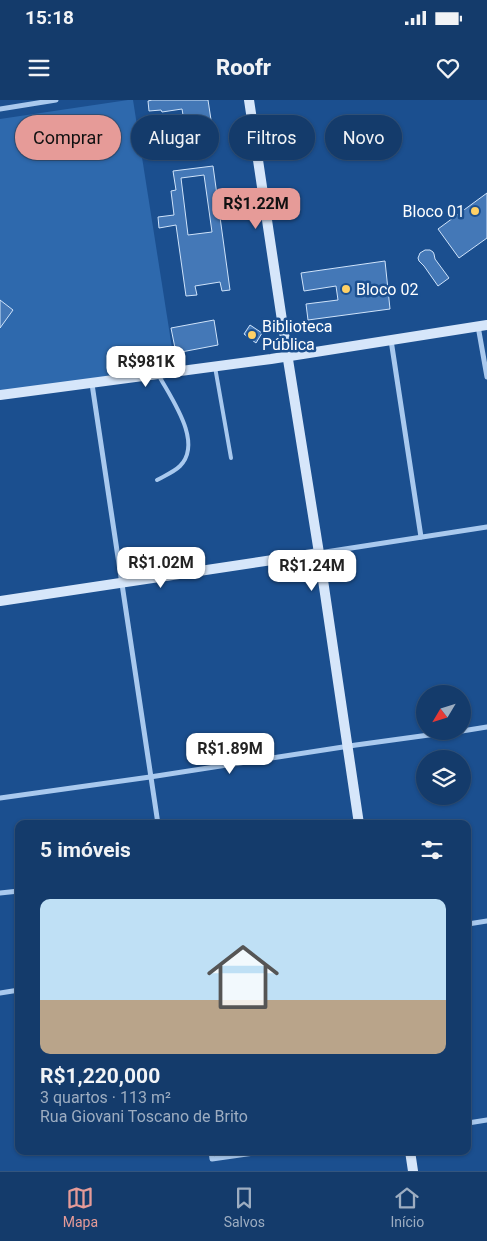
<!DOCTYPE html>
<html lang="pt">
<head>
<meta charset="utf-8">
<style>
  :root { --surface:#143b6b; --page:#214673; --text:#f1f3f6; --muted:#9dadc1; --line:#33557e; --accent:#e69b98 }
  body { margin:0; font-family:Roboto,sans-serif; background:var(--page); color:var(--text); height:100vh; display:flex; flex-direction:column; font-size:19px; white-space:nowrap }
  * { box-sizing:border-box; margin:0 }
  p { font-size:16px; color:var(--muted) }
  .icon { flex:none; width:28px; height:28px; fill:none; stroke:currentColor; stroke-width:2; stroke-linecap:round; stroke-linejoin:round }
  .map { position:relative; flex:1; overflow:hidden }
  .details { position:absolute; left:15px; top:720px; width:456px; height:335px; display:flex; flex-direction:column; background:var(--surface); border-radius:10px; box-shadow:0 1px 4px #0004,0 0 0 1px var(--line) }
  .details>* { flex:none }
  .banner { position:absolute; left:15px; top:15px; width:458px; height:45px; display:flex; gap:10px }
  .needle { width:32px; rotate:232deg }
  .buttons { position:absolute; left:416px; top:585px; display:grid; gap:10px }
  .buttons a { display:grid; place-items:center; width:55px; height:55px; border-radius:50%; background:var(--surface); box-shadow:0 1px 4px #0004,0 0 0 1px var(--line); font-size:25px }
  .price { position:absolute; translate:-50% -42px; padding:0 11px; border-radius:10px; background:#fff; color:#222; font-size:16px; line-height:32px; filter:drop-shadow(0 1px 2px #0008) }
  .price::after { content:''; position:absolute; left:50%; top:30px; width:15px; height:11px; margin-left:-8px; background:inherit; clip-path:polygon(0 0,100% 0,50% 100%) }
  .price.current { background:var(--accent); color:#111 }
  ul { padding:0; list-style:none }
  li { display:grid; align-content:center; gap:10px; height:265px; padding:0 25px }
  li+li { border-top:1px solid var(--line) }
  li span { display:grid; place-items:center; height:155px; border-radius:10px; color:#555 }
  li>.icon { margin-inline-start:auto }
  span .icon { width:90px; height:90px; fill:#fffc; stroke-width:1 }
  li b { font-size:21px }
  h2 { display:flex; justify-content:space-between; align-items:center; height:60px; padding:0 25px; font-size:21px }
  .tag { padding:0 18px; border-radius:22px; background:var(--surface); box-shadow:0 1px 4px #0004,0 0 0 1px var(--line); font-size:18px; line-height:45px }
  .tag.current { background:var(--accent); color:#111 }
  .status { display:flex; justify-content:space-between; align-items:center; height:35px; padding:0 25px; background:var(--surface); direction:ltr }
  .status svg { height:14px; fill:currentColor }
  header { display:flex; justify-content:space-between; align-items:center; height:65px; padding:0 25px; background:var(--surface); font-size:22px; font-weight:800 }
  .tabs { display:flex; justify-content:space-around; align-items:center; height:70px; border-top:1px solid var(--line); background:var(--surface); font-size:14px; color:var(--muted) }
  .tabs a { display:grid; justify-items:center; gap:2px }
  .tabs .current { color:var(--accent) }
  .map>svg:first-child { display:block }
  .green { fill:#2e69ad }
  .building { fill:#4478b7; stroke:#cfe3fa; fill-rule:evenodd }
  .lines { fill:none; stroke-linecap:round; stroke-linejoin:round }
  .lane { stroke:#a9c9ee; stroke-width:4 }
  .street { stroke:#a9c9ee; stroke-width:5 }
  .secondary { stroke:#d6e6fa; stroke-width:10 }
  .poi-dot { fill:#ffd166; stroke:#1b4f8f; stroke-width:2 }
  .labels { text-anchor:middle; stroke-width:5; stroke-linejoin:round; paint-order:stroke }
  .poi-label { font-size:16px; fill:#fff; stroke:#1b4f8f; text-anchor:start }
</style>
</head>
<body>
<div class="status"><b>15:18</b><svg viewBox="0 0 49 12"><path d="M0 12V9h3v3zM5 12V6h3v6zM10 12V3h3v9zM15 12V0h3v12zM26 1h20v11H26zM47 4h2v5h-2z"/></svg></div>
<header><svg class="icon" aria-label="menu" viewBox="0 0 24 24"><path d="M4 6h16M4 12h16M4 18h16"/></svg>Roofr<svg class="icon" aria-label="heart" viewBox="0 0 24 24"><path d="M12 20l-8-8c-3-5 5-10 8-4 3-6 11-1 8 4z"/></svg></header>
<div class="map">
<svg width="487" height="1071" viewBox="0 0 487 1071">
  <rect width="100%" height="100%" fill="#1b4f8f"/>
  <path class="green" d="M128,0H133L175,267L0,293V19Z"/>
  <g class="building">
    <path d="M152,0H208L213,33L166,41L164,30L185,27L182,9L162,12L161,10L149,11L148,1Z"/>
    <path d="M213,66L230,190L222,191L220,182L195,186L197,195L186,196L176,125L159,128L158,117L174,115L171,91L176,90L173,71ZM204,75L212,132L188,135L181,78Z"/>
    <path d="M487,93V138L459,158L438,129Z"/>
    <path d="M425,150H430L433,152L434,154L435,159L449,178L438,186L424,166L419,161L418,158L420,153Z"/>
    <path d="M385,161L390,209L308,220L306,204L338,200L336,186L304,191L301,173Z"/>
    <path d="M0,200L13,210L0,228Z"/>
    <path d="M214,220L218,245L176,253L171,228Z"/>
    <path d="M250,225L262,233L256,243L244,234Z"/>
  </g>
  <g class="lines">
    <g class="lane">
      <path d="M215,267L231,358"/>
      <path d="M157,380C164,376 174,372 180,366C204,342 170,297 158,274"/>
    </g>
    <g class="street">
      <path d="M0,9L56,0"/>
      <path d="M478,226L487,277"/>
      <path d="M391,240L421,437"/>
      <path d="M92,284L158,724"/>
      <path d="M319,453L487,427"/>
      <path d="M462,631L487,627"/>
      <path d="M0,698L150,677L356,645L458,631"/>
      <path d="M0,793L19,791"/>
      <path d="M468,824L487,821"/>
      <path d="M0,893L19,890"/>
      <path d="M468,1023L487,1020"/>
      <path d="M211,1051L212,1059L269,1051"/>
    </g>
    <g class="secondary">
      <path d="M249,0L286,247L319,453L359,724"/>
      <path d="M0,295L271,259L487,225"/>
      <path d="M0,501L319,453"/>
      <path d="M410,1051L413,1071"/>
    </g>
  </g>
  <g class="poi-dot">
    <circle cx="475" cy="111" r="5"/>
    <circle cx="346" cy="189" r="5"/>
    <circle cx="252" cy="235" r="5"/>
  </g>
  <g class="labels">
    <g class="poi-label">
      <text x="465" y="117" text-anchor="end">Bloco 01</text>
      <text x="356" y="195">Bloco 02</text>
      <text x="262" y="232">Biblioteca<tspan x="262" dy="18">Pública</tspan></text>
    </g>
  </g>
</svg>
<div class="buttons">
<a><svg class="needle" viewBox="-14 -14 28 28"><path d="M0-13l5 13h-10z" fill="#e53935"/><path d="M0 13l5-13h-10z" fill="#9dadc1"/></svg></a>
<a><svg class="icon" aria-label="layers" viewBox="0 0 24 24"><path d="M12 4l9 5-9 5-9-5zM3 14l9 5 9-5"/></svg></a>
</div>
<b class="price current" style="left:256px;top:130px">R$1.22M</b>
<b class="price" style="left:146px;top:288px">R$981K</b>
<b class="price" style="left:161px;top:489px">R$1.02M</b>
<b class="price" style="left:312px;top:492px">R$1.24M</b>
<b class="price" style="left:230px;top:675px">R$1.89M</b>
<div class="banner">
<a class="tag current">Comprar</a>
<a class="tag">Alugar</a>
<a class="tag">Filtros</a>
<a class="tag">Novo</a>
</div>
<section class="details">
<h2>5 imóveis<svg class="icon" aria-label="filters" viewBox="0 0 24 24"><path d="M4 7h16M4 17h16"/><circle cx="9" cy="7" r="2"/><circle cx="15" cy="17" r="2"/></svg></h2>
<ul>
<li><span style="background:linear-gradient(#bfe0f5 65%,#b9a48a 0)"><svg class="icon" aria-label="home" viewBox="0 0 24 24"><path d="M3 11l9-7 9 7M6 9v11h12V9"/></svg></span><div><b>R$1,220,000</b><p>3 quartos · 113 m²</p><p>Rua Giovani Toscano de Brito</p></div></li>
</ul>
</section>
</div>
<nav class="tabs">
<a class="current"><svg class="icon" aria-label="map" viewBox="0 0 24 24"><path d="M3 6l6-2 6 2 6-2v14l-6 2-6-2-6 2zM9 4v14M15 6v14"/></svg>Mapa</a>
<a><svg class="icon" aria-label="saved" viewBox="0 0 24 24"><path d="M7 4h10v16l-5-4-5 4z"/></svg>Salvos</a>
<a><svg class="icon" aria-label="home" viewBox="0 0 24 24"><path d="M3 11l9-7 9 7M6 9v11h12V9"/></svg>Início</a>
</nav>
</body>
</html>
